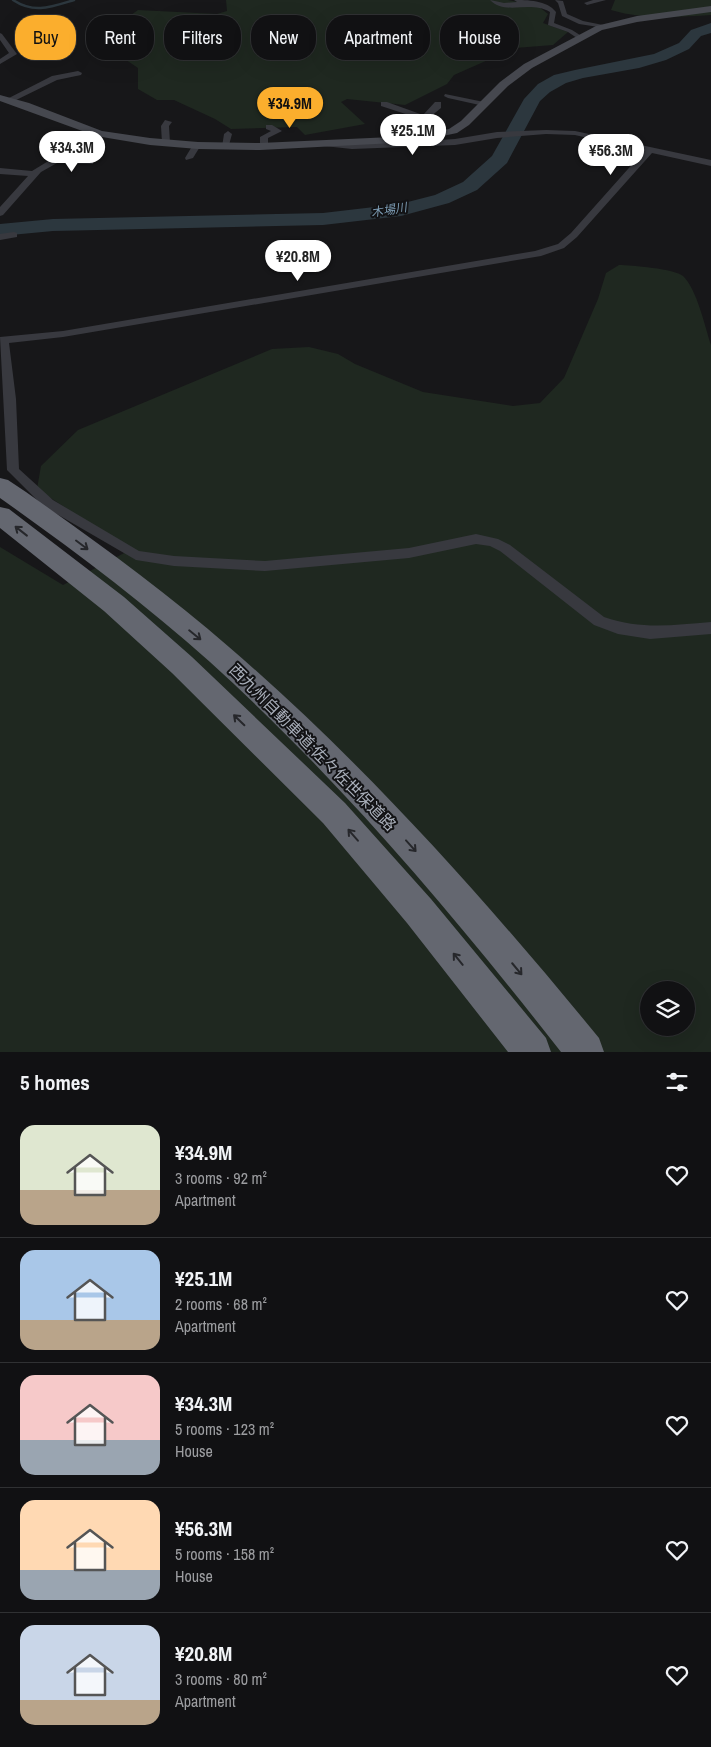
<!DOCTYPE html>
<html lang="en">
<head>
<meta charset="utf-8">
<style>
  :root { --surface:#111113; --page:#1a1a1c; --text:#f1f3f6; --muted:#9c9da0; --line:#303133; --accent:#fbae2d }
  body { margin:0; font-family:"Archivo Narrow","Noto Sans JP",sans-serif; background:var(--page); color:var(--text); height:100vh; display:flex; flex-direction:column; font-size:19px; white-space:nowrap }
  * { box-sizing:border-box; margin:0 }
  p { font-size:16px; color:var(--muted) }
  .icon { flex:none; width:28px; height:28px; fill:none; stroke:currentColor; stroke-width:2; stroke-linecap:round; stroke-linejoin:round }
  .map { position:relative; height:1052px; overflow:hidden }
  .panel { display:flex; flex-direction:column; background:var(--surface); flex:1 }
  .panel>* { flex:none }
  .hud { position:absolute; left:15px; top:15px; width:681px; height:45px; display:flex; gap:10px }
  .controls { position:absolute; left:640px; top:981px; display:grid; gap:10px }
  .controls a { display:grid; place-items:center; width:55px; height:55px; border-radius:50%; background:var(--surface); box-shadow:0 5px 20px #0002,0 0 0 1px var(--line); font-size:25px }
  .price { position:absolute; translate:-50% -42px; padding:0 11px; border-radius:18px; background:#fff; color:#222; font-size:16px; line-height:32px; filter:drop-shadow(0 1px 2px #0008) }
  .price::after { content:''; position:absolute; left:50%; top:30px; width:15px; height:11px; margin-left:-8px; background:inherit; clip-path:polygon(0 0,100% 0,50% 100%) }
  .price.on { background:var(--accent); color:#111 }
  ul { padding:0; list-style:none }
  li { display:flex; align-items:center; gap:15px; height:125px; padding:0 20px }
  li+li { border-top:1px solid var(--line) }
  li span { display:grid; place-items:center; flex:none; width:140px; height:100px; border-radius:15px; color:#555 }
  li>.icon { margin-inline-start:auto }
  span .icon { width:60px; height:60px; fill:#fffc; stroke-width:1 }
  li b { font-size:21px }
  h2 { display:flex; justify-content:space-between; align-items:center; height:60px; padding:0 20px; font-size:21px }
  .chip { padding:0 18px; border-radius:20px; background:var(--surface); box-shadow:0 5px 20px #0002,0 0 0 1px var(--line); font-size:18px; line-height:45px }
  .chip.on { background:var(--accent); color:#111 }
  .map>svg:first-child { display:block }
  .green { fill:#1f2820; fill-rule:evenodd }
  .lines { fill:none; stroke-linecap:round; stroke-linejoin:round }
  .stream { stroke:#2c373e; stroke-width:2.5 }
  .river { fill:#2c373e; fill-rule:evenodd }
  .street { fill:#38393f; fill-rule:evenodd }
  .secondary { fill:#46484f; fill-rule:evenodd }
  .highway { fill:#646770; fill-rule:evenodd }
  .oneway { stroke:#26272b }
  .labels { text-anchor:middle; stroke-width:4; stroke-linejoin:round; paint-order:stroke }
  .far-water-label { font-size:12px; font-style:italic; fill:#7e9eb6; stroke:#121214 }
  .near-street-label { font-size:16px; fill:#a9afba; stroke:#121214 }
</style>
</head>
<body>
<div class="map">
<svg width="711" height="1052" viewBox="0 0 711 1052">
  <rect width="100%" height="100%" fill="#171719"/>
  <g class="green">
    <path d="M226,0H508L538,6L548,14L543,23L568,32L553,45L515,48L454,75L447,84L405,105L347,99L341,102L365,124L305,135L297,127L231,129L215,119L174,100H157L138,89V68L110,49C117,34 135,41 148,43L113,32V28L138,10L217,14L227,11Z"/>
    <path d="M615,0H711V15C678,17 644,20 611,10Z"/>
    <path d="M619,265C631,265 675,269 683,276C697,289 705,327 711,345V1052H0V547L63,585L130,550L37,489L41,466L78,430L272,349L309,347L338,354L355,364L423,392L513,406L540,403L564,378L598,299L606,273ZM649,990H686V1028H649Z"/>
  </g>
  <g class="lines">
    <path class="stream" d="M13,0C34,14 51,7 74,0"/>
    <path class="river" d="M711,23V33L701,36L689,49L666,60L639,68L583,78L566,83L550,92L540,101L507,163L477,190L449,203L401,216L323,225L53,231L0,236V224L53,219L323,213L400,204L435,195L463,182L492,156L524,99L538,84L554,75L575,70L654,54L679,43L691,30Z"/>
    <g class="street">
      <path d="M490,0L504,3L517,2L514,0C527,0 547,0 556,12L554,23L572,30L583,37L577,38L568,32L548,25L550,12C529,0 506,16 490,0Z"/>
      <path d="M555,0L563,1L567,14L583,21L608,26L605,28L579,24L562,16L558,3Z"/>
      <path d="M593,0H606L587,5L584,3Z"/>
      <path d="M0,33L2,34L17,54L0,64V59L9,53L0,40Z"/>
      <path d="M78,71L82,73L81,75L57,80L12,102L5,100L52,76Z"/>
      <path d="M445,94L484,102L488,104L484,106L448,98L444,96Z"/>
      <path d="M381,102H387L423,115L435,102H441V108L430,117L422,141L455,139L497,132L546,130L575,131L711,160V166L652,153L577,237L564,248L541,256L63,337L9,343L16,399L19,469L53,500L139,551L174,556L265,561L409,548L476,534L498,539L510,545L604,617C641,630 673,625 711,622V634L650,639L618,634L594,625L500,551L490,546L476,544L409,558L265,571L174,566L136,560L43,506L7,470L0,337L63,331L535,251L558,244L571,233L644,151L575,135L546,134L497,138L455,145L352,149L324,146L323,144L327,141L352,143L417,141L415,139L421,119L381,106Z"/>
      <path d="M165,120L172,122L169,126L170,143L166,146L162,143L161,126Z"/>
      <path d="M266,125H272L282,131L268,138V145L264,148L260,145V137L271,131L266,129Z"/>
      <path d="M228,131L232,134L229,145L222,147L224,134Z"/>
      <path d="M96,132L103,134L65,158L90,159L93,160V164L57,163L41,172L3,215L0,216V207L28,176L0,174V168L32,171Z"/>
      <path d="M197,142L201,145L193,158L186,160L185,158L194,143Z"/>
      <path d="M14,232L17,233V237L0,240V234Z"/>
    </g>
    <path class="secondary" d="M711,6V12L637,22L602,30L532,68L508,86L469,125L457,133L414,142L260,150L198,149L150,145L96,136L0,101V95L29,103L102,131L150,138L198,142L260,143L414,136L449,129L461,121L500,82L524,64L596,26L637,16Z"/>
    <g class="highway">
      <path d="M0,478L8,480L26,492C95,541 165,591 229,647C365,764 485,899 599,1038L604,1052H561C453,914 340,780 210,662C144,603 72,549 0,498Z"/>
      <path d="M0,507L9,509L124,597L192,657L345,803L431,899L546,1038L551,1052H508L407,923L323,823L172,673L104,611L0,528Z"/>
    </g>
  </g>
  <defs><path id="oneway-shaft" d="M-6 0H5M1.5-3L5.5 0L1.5 3" fill="none" stroke-width="1.6" stroke-linecap="round" stroke-linejoin="round" transform="scale(1.25)"/></defs>
  <g class="oneway">
    <use href="#oneway-shaft" transform="translate(21 531) rotate(-142)"/>
    <use href="#oneway-shaft" transform="translate(82 545) rotate(37)"/>
    <use href="#oneway-shaft" transform="translate(195 635) rotate(39)"/>
    <use href="#oneway-shaft" transform="translate(239 720) rotate(-136)"/>
    <use href="#oneway-shaft" transform="translate(353 835) rotate(-131)"/>
    <use href="#oneway-shaft" transform="translate(411 846) rotate(48)"/>
    <use href="#oneway-shaft" transform="translate(458 959) rotate(-129)"/>
    <use href="#oneway-shaft" transform="translate(517 969) rotate(50)"/>
  </g>
  <g class="labels">
    <g class="far-water-label">
      <text transform="translate(389 210) rotate(-9)" y="4">木場川</text>
    </g>
    <g class="near-street-label">
      <text transform="translate(313 747) rotate(45)" y="6">西九州自動車道;佐々佐世保道路</text>
    </g>
  </g>
</svg>
<div class="controls">
<a><svg class="icon" aria-label="layers" viewBox="0 0 24 24"><path d="M12 4l9 5-9 5-9-5zM3 14l9 5 9-5"/></svg></a>
</div>
<b class="price on" style="left:290px;top:129px">¥34.9M</b>
<b class="price" style="left:413px;top:156px">¥25.1M</b>
<b class="price" style="left:72px;top:173px">¥34.3M</b>
<b class="price" style="left:611px;top:176px">¥56.3M</b>
<b class="price" style="left:298px;top:282px">¥20.8M</b>
<div class="hud">
<a class="chip on">Buy</a>
<a class="chip">Rent</a>
<a class="chip">Filters</a>
<a class="chip">New</a>
<a class="chip">Apartment</a>
<a class="chip">House</a>
</div>
</div>
<section class="panel">
<h2>5 homes<svg class="icon" aria-label="filters" viewBox="0 0 24 24"><path d="M4 7h16M4 17h16"/><circle cx="9" cy="7" r="2"/><circle cx="15" cy="17" r="2"/></svg></h2>
<ul>
<li><span style="background:linear-gradient(#dfe7d0 65%,#b9a48a 0)"><svg class="icon" aria-label="home" viewBox="0 0 24 24"><path d="M3 11l9-7 9 7M6 9v11h12V9"/></svg></span><div><b>¥34.9M</b><p>3 rooms · 92 m²</p><p>Apartment</p></div><svg class="icon" aria-label="heart" viewBox="0 0 24 24"><path d="M12 20l-8-8c-3-5 5-10 8-4 3-6 11-1 8 4z"/></svg></li>
<li><span style="background:linear-gradient(#a9c7e8 70%,#b9a48a 0)"><svg class="icon" aria-label="home" viewBox="0 0 24 24"><path d="M3 11l9-7 9 7M6 9v11h12V9"/></svg></span><div><b>¥25.1M</b><p>2 rooms · 68 m²</p><p>Apartment</p></div><svg class="icon" aria-label="heart" viewBox="0 0 24 24"><path d="M12 20l-8-8c-3-5 5-10 8-4 3-6 11-1 8 4z"/></svg></li>
<li><span style="background:linear-gradient(#f6c9c9 65%,#9aa5b1 0)"><svg class="icon" aria-label="home" viewBox="0 0 24 24"><path d="M3 11l9-7 9 7M6 9v11h12V9"/></svg></span><div><b>¥34.3M</b><p>5 rooms · 123 m²</p><p>House</p></div><svg class="icon" aria-label="heart" viewBox="0 0 24 24"><path d="M12 20l-8-8c-3-5 5-10 8-4 3-6 11-1 8 4z"/></svg></li>
<li><span style="background:linear-gradient(#ffd9b3 70%,#9aa5b1 0)"><svg class="icon" aria-label="home" viewBox="0 0 24 24"><path d="M3 11l9-7 9 7M6 9v11h12V9"/></svg></span><div><b>¥56.3M</b><p>5 rooms · 158 m²</p><p>House</p></div><svg class="icon" aria-label="heart" viewBox="0 0 24 24"><path d="M12 20l-8-8c-3-5 5-10 8-4 3-6 11-1 8 4z"/></svg></li>
<li><span style="background:linear-gradient(#c9d6e8 75%,#b9a48a 0)"><svg class="icon" aria-label="home" viewBox="0 0 24 24"><path d="M3 11l9-7 9 7M6 9v11h12V9"/></svg></span><div><b>¥20.8M</b><p>3 rooms · 80 m²</p><p>Apartment</p></div><svg class="icon" aria-label="heart" viewBox="0 0 24 24"><path d="M12 20l-8-8c-3-5 5-10 8-4 3-6 11-1 8 4z"/></svg></li>
</ul>
</section>
</body>
</html>
